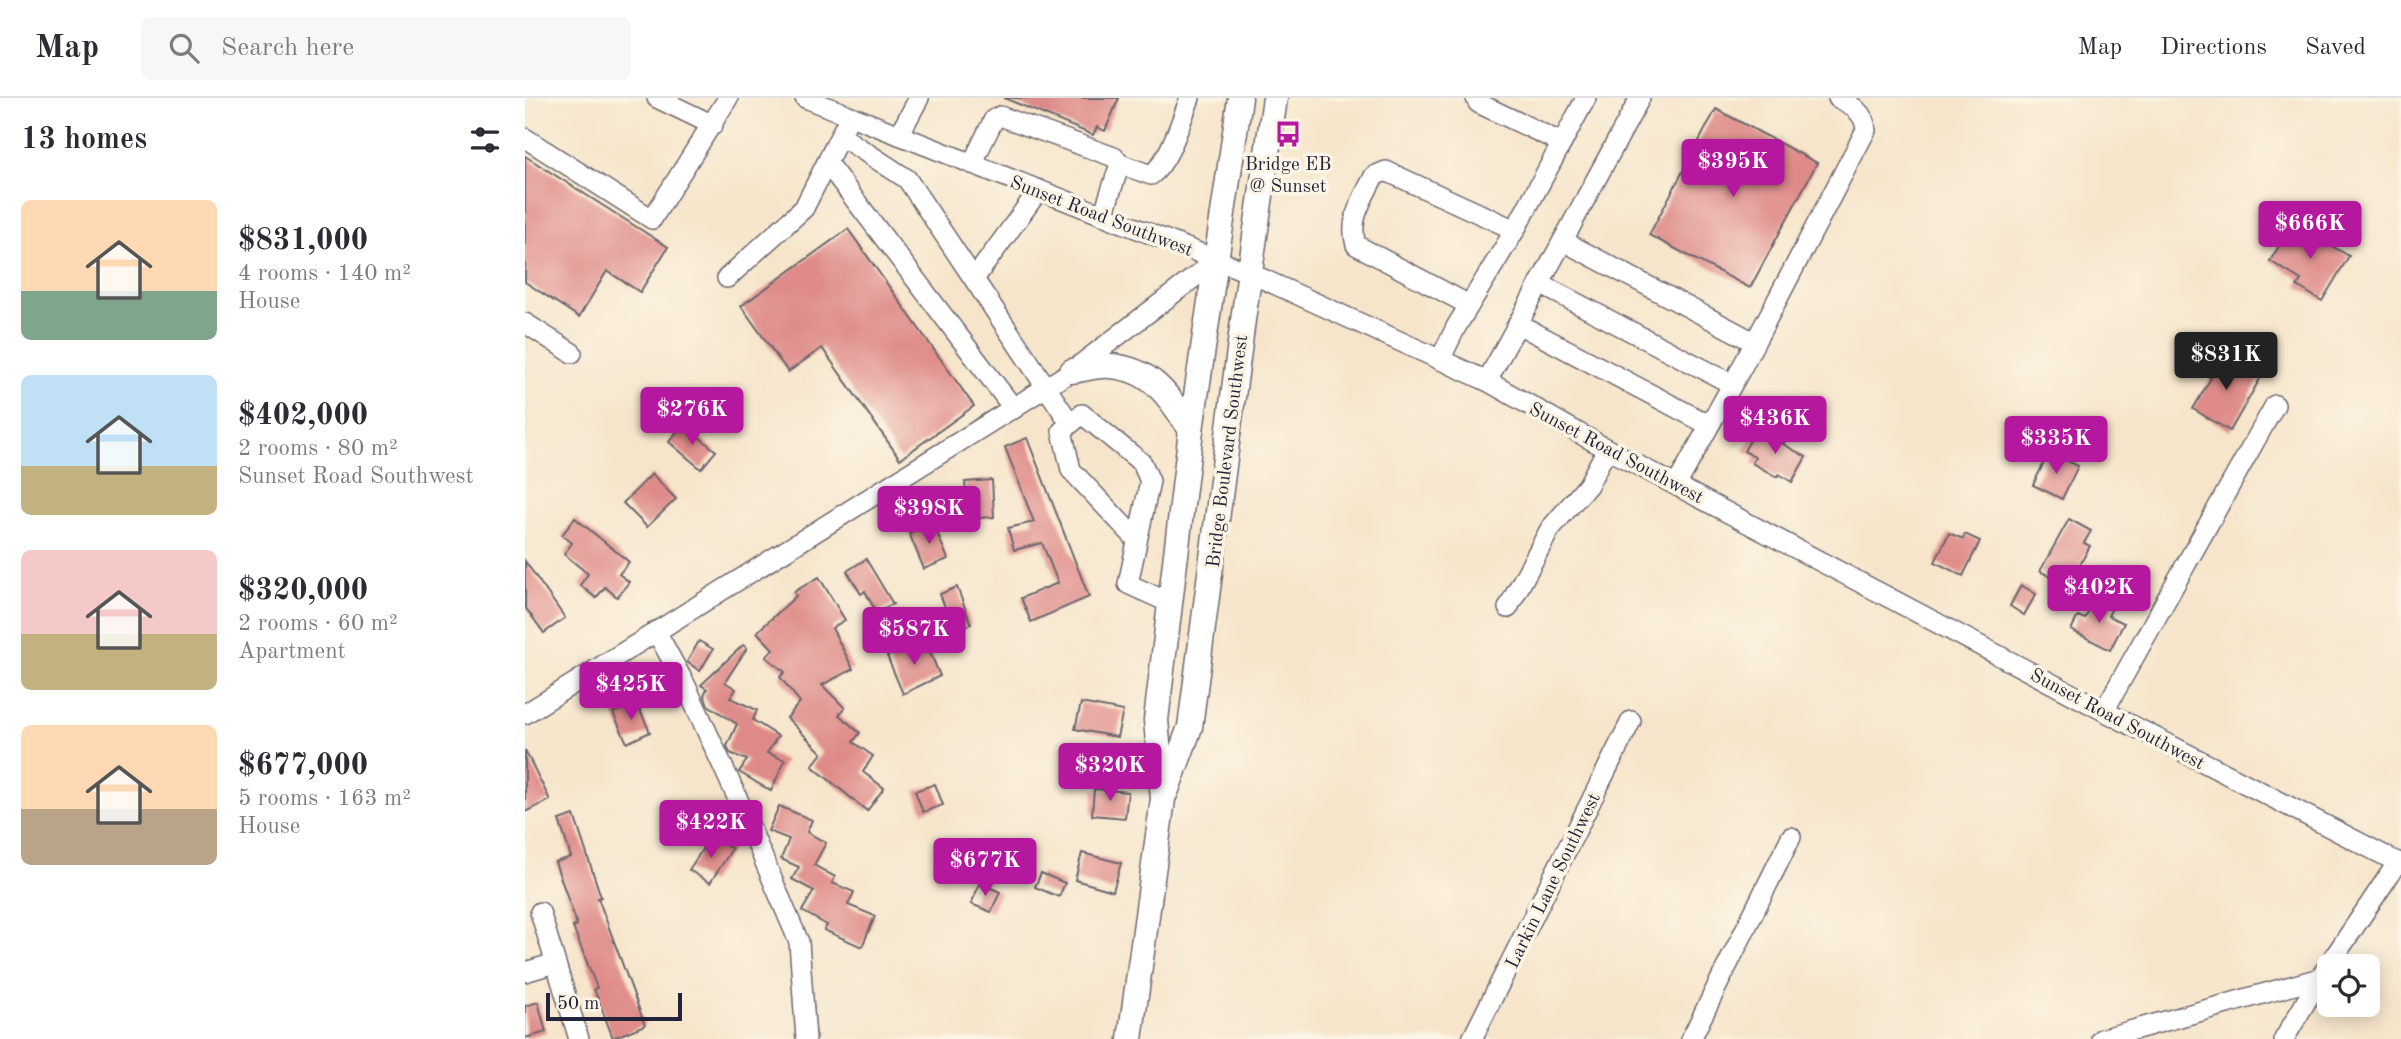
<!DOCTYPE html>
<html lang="en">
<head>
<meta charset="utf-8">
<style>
  :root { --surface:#fff; --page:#f7f7f7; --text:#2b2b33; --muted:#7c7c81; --line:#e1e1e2; --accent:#b5179e }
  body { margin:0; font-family:"Old Standard TT",serif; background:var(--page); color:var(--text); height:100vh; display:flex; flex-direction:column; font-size:26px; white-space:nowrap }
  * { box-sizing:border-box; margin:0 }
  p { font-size:23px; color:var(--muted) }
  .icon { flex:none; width:38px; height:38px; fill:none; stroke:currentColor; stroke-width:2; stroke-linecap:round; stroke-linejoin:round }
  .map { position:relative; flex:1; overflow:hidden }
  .panel { display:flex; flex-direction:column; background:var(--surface); width:525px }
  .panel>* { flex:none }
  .tools { position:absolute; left:1792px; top:856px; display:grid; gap:14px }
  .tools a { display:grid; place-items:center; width:63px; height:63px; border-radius:10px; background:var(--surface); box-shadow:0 4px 18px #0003; font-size:35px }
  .scale { position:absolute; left:21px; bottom:18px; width:136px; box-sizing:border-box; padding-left:7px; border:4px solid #22223b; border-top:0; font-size:19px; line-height:24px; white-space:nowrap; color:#22223b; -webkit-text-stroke:5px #fcf5e5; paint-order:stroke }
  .price { position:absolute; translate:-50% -60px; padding:0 16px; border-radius:7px; background:var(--accent); color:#fff; font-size:23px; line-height:46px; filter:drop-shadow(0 2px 4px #0008) }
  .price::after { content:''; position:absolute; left:50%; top:42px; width:21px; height:16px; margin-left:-10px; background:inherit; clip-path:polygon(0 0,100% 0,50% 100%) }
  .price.current { background:#222; color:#fff }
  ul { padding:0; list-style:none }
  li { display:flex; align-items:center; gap:21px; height:175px; padding:0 21px }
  li span { display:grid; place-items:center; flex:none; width:196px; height:140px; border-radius:10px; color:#555 }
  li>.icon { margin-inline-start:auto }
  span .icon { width:84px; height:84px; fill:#fffc; stroke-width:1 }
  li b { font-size:30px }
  h2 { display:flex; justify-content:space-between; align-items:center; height:84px; padding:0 21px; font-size:30px }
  header { display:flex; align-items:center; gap:42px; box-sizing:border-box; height:98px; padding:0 35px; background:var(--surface); border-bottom:2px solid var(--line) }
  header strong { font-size:33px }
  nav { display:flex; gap:38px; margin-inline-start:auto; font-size:24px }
  .search { width:490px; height:63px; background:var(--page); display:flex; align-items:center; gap:18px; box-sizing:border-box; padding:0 24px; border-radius:10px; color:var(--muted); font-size:26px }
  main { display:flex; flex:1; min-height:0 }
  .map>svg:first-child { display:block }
  .building { fill:#df8b89 }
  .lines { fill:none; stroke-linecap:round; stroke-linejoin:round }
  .minor-casing { stroke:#6c666d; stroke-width:22 }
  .major-casing { stroke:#6c666d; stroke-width:27 }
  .minor { stroke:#fff; stroke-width:19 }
  .major { stroke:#fff; stroke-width:24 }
  .labels { text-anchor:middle; stroke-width:7; stroke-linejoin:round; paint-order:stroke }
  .poi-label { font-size:19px; fill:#22223b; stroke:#fcf5e5 }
  .street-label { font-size:19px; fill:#22223b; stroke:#fcf5e5 }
</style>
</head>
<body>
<header>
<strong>Map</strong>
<div class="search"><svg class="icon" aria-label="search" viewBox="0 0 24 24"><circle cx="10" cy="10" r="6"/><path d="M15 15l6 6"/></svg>Search here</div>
<nav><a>Map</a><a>Directions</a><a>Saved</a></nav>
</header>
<main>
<section class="panel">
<h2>13 homes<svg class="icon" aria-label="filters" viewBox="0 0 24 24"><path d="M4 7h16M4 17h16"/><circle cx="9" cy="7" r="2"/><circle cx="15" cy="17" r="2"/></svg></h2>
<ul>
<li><span style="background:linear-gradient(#ffd9b3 65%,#7fa58c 0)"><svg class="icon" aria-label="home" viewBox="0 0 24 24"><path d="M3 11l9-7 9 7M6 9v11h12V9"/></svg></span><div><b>$831,000</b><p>4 rooms · 140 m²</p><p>House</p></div></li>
<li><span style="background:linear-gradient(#bfe0f5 65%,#c2b280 0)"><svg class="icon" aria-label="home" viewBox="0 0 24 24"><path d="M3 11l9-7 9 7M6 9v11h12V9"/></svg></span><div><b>$402,000</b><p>2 rooms · 80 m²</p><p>Sunset Road Southwest</p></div></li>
<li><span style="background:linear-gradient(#f6c9c9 60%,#c2b280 0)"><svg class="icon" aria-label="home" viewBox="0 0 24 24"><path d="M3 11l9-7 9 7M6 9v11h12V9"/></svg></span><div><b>$320,000</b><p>2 rooms · 60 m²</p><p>Apartment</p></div></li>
<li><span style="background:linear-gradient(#ffd9b3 60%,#b9a48a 0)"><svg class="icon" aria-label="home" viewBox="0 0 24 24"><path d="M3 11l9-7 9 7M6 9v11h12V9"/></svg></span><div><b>$677,000</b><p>5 rooms · 163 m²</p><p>House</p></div></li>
</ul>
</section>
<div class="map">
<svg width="1876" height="941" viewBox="0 0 1876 941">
  <rect width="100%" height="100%" fill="#fcf5e5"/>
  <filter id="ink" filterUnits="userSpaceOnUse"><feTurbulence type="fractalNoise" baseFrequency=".0143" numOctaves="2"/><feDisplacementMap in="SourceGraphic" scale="14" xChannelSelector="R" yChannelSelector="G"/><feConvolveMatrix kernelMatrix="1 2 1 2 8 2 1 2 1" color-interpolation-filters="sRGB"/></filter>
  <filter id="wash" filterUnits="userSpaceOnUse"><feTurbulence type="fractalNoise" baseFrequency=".00686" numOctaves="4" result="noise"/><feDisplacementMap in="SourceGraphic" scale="28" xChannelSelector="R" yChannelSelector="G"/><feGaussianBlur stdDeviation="1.57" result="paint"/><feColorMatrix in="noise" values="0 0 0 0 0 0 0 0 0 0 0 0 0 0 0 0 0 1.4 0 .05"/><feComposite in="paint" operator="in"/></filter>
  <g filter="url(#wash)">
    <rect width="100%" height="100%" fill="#f6e5cb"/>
    <g id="blocks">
      <g class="building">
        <path d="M479,0H594L580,33L572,29L568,37Z"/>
        <path d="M1191,11L1292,65L1225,190L1124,137Z"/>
        <path d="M0,58L143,149L115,194L82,173L54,219L0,184Z"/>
        <path d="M1768,125L1824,158L1797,203L1772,188L1776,182L1745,163Z"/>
        <path d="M323,131L449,308L375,361L297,250L263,274L216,208Z"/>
        <path d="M1694,255L1736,279L1705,333L1668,311L1686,280L1682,277Z"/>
        <path d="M158,326L191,353L176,371L144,344Z"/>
        <path d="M1240,332L1260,343L1258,346L1281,359L1267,384L1254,376L1252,379L1227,365L1230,359L1219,353L1228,337L1235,341Z"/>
        <path d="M502,340L564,499L506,524L496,500L533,485L517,445L489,452L483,430L509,424L480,349Z"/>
        <path d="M1524,354L1553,368L1537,401L1508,387Z"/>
        <path d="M127,376L151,401L122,429L98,405Z"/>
        <path d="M467,382L469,419L452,420L450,407L442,408L440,384Z"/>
        <path d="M50,420L104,464L94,476L104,484L92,499L80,489L71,500L55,487L63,476L39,456L47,445L37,437Z"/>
        <path d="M1544,421L1566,433L1559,445L1565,448L1551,474L1548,472L1540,487L1515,473Z"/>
        <path d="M408,425L423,461L399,471L384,435Z"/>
        <path d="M1424,435L1438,441L1440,436L1455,443L1438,478L1410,464Z"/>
        <path d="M341,461L368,506L351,514L340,493L336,496L322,473Z"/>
        <path d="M0,463L40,520L19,535L0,509Z"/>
        <path d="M294,479L320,522L307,530L328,571L297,587L320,610L314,617L335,635L328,644L348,658L338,674L359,690L342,713L287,668L297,655L262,620L275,604L255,579L260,574L241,559L248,551L232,534L271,498L269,494Z"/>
        <path d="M1496,487L1511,496L1499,517L1485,508Z"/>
        <path d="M432,489L446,526L429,533L415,496Z"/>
        <path d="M1569,501L1587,510L1583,518L1599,525L1585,552L1546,532L1553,518L1560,521Z"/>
        <path d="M400,542L415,578L378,596L362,558Z"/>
        <path d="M174,543L188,551L175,573L162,564Z"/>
        <path d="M218,547L222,550L200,584L211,591L205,600L232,612L228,622L253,638L242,655L260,662L246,693L214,674L222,662L205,655L202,648L212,626L183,607L179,597L182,591L176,587Z"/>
        <path d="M111,604L125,634L102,645L88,615Z"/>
        <path d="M556,605L598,613L592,639L550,631Z"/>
        <path d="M0,652L25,702L0,714Z"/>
        <path d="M410,686L418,707L398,714L390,693Z"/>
        <path d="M569,691L603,694L600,720L567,717Z"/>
        <path d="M254,708L287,722L282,734L301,745L289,767L310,779L307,785L329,794L323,807L350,818L337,849L299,832L302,827L277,813L289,793L267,781L274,769L256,761L264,741L243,733Z"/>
        <path d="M49,717L76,799L73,800L120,927L88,940L69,891L72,890L48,829L52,827L30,764L46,759L34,722Z"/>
        <path d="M186,738L207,751L185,785L164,772Z"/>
        <path d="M557,755L596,765L588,793L550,782Z"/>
        <path d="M516,775L540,785L534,799L510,789Z"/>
        <path d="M455,785L475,794L466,814L446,806Z"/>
        <path d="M13,904L21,934L0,940V908Z"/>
      </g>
    </g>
  </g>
  <g filter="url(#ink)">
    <use href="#blocks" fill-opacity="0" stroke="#6c666d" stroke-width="2"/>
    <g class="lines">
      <g class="minor-casing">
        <g id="minor">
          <path d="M132,0L188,27"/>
          <path d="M280,0L725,175L962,283L1082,351L1579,613L1876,766"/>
          <path d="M951,0L953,5L1037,45"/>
          <path d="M374,37L394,0"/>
          <path d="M316,38L382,81L545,325"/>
          <path d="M0,40L127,121L203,0"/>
          <path d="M302,65L489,311"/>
          <path d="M447,66L469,21L475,18L589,59L595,66L578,117"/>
          <path d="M595,66L626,77C645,63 656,22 665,0"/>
          <path d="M1038,143L1229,244"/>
          <path d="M202,180L279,110L321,26"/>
          <path d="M449,181L514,92"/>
          <path d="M1015,186L1207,286"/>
          <path d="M944,207L831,147C823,121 838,101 849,78L861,73L990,132"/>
          <path d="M0,225L47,255"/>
          <path d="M993,226L1184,327"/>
          <path d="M915,262L931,229L990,132L1061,0"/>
          <path d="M962,283L1115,0"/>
          <path d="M1152,386L1217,269L1341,32C1340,15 1327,7 1313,0"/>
          <path d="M612,442L546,372L537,333L557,316L617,365L625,383L603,486L645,505"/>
          <path d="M983,510L1025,431L1063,387L1082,351"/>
          <path d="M131,533L161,588L212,699L274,844L281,941"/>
          <path d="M1579,613L1750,307"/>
          <path d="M0,616L547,273L692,162"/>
          <path d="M15,814L54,941"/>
          <path d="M0,874L30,865"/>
          <path d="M947,941L1106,623"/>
          <path d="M1166,941L1266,739"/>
          <path d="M1576,941L1795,880"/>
          <path d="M1759,941L1795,880L1873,764"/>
        </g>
      </g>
      <g class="major-casing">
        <g id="major">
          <path d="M547,273C559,271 573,267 585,268C628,271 645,300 666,332"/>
          <path d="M641,694L665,629L718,222L750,0"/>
          <path d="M605,941L638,701L631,622L666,332L715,0"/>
        </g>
      </g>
      <use href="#minor" class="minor"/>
      <use href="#major" class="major"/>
    </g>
  </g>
  <defs>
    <g id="bus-bare" transform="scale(2.1)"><path d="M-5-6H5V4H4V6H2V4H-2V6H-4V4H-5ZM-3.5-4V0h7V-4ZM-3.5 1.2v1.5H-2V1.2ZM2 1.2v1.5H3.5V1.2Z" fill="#b5179e" stroke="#fcf5e5" stroke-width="2.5" paint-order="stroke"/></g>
  </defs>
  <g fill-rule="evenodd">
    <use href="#bus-bare" x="763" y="36"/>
  </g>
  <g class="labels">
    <g class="poi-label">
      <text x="763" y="72">Bridge EB<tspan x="763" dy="22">@ Sunset</tspan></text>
    </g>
    <g class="street-label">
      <text transform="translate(577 117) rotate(21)" y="7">Sunset Road Southwest</text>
      <text transform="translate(701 353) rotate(-83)" y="7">Bridge Boulevard Southwest</text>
      <text transform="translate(1092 354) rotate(28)" y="7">Sunset Road Southwest</text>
      <text transform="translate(1593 620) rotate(28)" y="7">Sunset Road Southwest</text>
      <text transform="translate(1027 782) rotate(-64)" y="7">Larkin Lane Southwest</text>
    </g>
  </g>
</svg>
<div class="tools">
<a><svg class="icon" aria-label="locate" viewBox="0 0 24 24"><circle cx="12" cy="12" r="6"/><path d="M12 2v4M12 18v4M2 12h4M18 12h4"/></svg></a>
</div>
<div class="scale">50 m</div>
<b class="price" style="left:1208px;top:101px">$395K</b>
<b class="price" style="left:1785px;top:163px">$666K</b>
<b class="price current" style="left:1701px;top:294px">$831K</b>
<b class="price" style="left:167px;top:349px">$276K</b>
<b class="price" style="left:1250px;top:358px">$436K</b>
<b class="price" style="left:1531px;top:378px">$335K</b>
<b class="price" style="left:404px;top:448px">$398K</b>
<b class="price" style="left:1574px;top:527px">$402K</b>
<b class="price" style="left:389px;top:569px">$587K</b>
<b class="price" style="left:106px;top:624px">$425K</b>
<b class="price" style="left:585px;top:705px">$320K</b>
<b class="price" style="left:186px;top:762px">$422K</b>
<b class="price" style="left:460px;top:800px">$677K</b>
</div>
</main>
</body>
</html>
